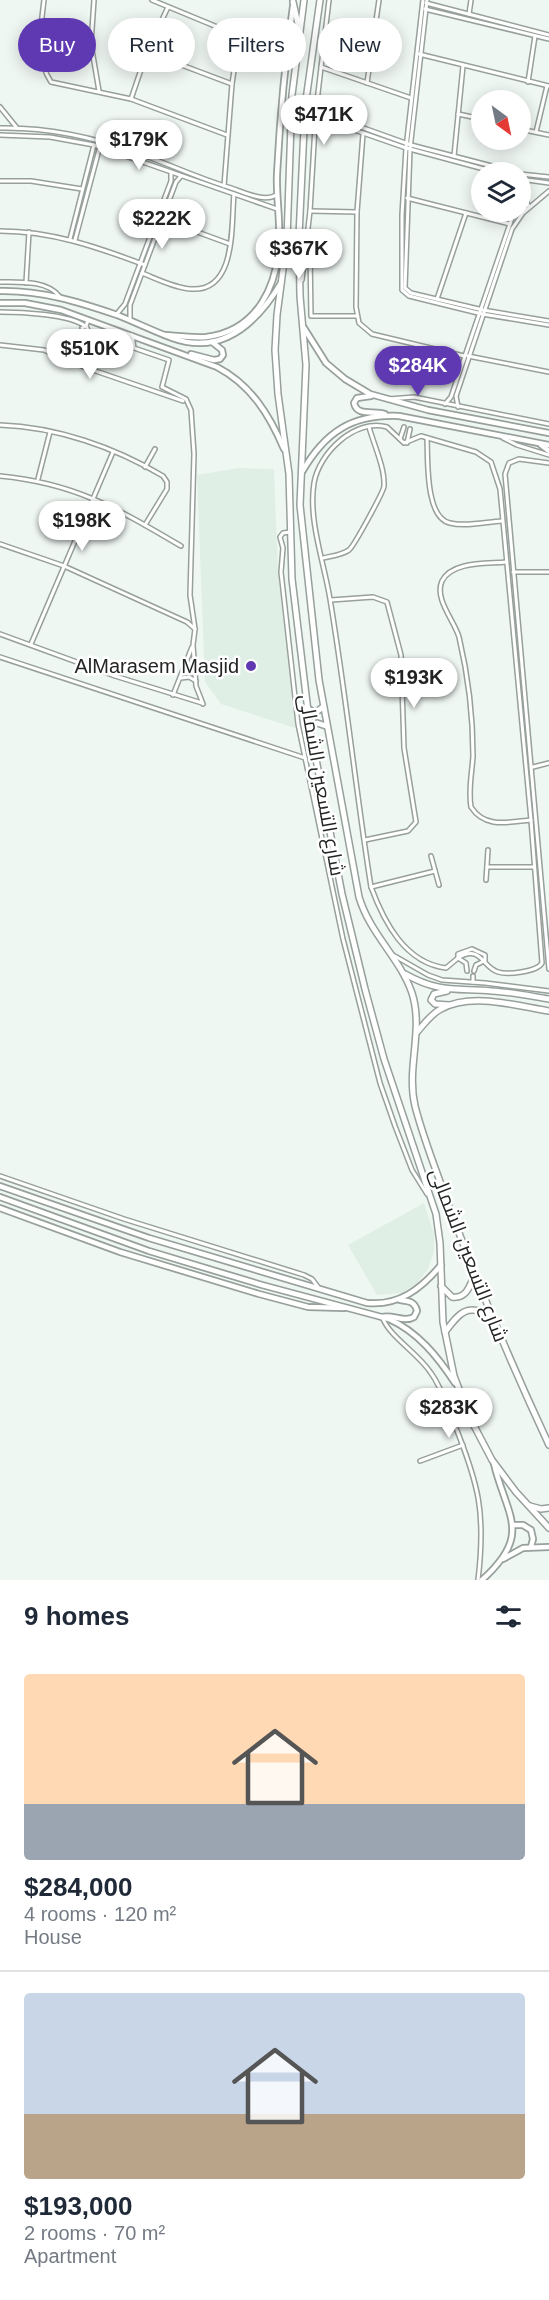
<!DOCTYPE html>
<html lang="en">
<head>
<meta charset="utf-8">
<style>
  :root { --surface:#fff; --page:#f2f2f3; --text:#1f2937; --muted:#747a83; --line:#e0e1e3; --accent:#5f39b1 }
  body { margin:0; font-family:Arial,Cairo,sans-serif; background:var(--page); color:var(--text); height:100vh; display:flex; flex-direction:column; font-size:22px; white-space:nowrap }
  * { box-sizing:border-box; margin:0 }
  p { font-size:20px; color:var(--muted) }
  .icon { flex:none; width:33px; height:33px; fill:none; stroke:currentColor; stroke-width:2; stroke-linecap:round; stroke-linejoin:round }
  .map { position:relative; height:1580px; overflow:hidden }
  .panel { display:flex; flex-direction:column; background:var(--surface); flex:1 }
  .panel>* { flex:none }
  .hud { position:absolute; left:18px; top:18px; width:513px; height:54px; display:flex; gap:12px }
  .needle { width:39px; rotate:147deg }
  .tools { position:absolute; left:471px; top:90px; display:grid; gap:12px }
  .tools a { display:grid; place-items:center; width:60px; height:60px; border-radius:50%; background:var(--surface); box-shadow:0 3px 15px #0003; font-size:30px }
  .price { position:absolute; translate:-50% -51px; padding:0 14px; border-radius:21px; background:#fff; color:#222; font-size:20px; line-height:39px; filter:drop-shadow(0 2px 3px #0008) }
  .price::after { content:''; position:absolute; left:50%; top:36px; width:18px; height:14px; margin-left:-9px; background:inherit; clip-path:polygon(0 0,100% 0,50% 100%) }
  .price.current { background:var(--accent); color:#fff }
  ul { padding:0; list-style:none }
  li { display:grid; align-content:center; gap:12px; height:318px; padding:0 24px }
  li+li { border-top:2px solid var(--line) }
  li span { display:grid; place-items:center; height:186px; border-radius:6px; color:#555 }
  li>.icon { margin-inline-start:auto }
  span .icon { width:108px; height:108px; fill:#fffc; stroke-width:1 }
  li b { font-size:26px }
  h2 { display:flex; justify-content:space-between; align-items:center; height:72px; padding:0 24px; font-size:26px }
  .tag { padding:0 21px; border-radius:27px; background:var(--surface); box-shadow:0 3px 15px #0003; font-size:21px; line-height:54px }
  .tag.current { background:var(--accent); color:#fff }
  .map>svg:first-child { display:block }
  .built { fill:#dfefe6 }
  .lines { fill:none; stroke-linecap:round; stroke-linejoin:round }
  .street-casing { stroke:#98a09b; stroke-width:6 }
  .secondary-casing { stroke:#98a09b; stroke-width:8 }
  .primary-casing { stroke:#98a09b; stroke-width:8 }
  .street { stroke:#fff; stroke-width:3 }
  .secondary { stroke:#fff; stroke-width:4.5 }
  .primary { stroke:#fff; stroke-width:5 }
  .poi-dot { fill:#5f39b1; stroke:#fff; stroke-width:2 }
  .labels { text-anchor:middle; stroke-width:5; stroke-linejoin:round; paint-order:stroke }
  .poi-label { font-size:20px; fill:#222523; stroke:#fff; text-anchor:end }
  .street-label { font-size:20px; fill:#222523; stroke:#fff }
</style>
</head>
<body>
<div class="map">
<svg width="549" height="1580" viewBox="0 0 549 1580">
  <rect width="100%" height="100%" fill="#eff7f3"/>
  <g class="built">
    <path d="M239,468L274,469L278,573L295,728L221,704L205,682L197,475Z"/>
    <path d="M424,1203L434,1234V1252L428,1269L417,1283L402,1293L377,1295L348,1245Z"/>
  </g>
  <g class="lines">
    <g class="street-casing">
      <g id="street">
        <path d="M44,0C41,26 35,58 51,82L131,99L227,135"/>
        <path d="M94,0L91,44L99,91"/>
        <path d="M152,0L239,36L286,53"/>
        <path d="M423,0L406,148L402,215V290L409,296L482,314L549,325"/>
        <path d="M427,0L410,149L405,288L411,293L483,310L549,321"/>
        <path d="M426,3L549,35"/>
        <path d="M425,9L549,39"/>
        <path d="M469,14L471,0"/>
        <path d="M147,52L232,84"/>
        <path d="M419,54L549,86"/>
        <path d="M321,67L411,98"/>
        <path d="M528,82L535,36"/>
        <path d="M367,83L379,0"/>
        <path d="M131,99L147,52L168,7"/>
        <path d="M0,107L17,128"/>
        <path d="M316,111L411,145L515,172"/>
        <path d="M458,114L482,119"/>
        <path d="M315,119H323L406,148L495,172"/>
        <path d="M0,128C48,127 93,137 138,153C168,164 198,178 228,187C242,191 264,203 276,195"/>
        <path d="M520,129L549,135"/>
        <path d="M536,132L547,86"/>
        <path d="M363,134L357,212L356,307L359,323L372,334L464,356"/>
        <path d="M0,135L50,137L94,145L277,209"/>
        <path d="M454,156L463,66"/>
        <path d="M520,174L549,177"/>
        <path d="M520,179L549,183"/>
        <path d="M0,181H31L82,189"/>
        <path d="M224,186L232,84L239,36"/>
        <path d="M407,198L510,224"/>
        <path d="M520,199L526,200L529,207"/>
        <path d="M310,211L357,212"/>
        <path d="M162,219L230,244"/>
        <path d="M0,231C52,231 97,247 145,265"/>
        <path d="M70,239L94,145"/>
        <path d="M75,240L100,146"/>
        <path d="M308,241L310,252L311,316H357"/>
        <path d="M142,273C157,279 175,288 191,289C237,292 231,225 234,194"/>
        <path d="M302,280L310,211L316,110L329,0"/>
        <path d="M0,282C19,282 48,280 60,297"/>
        <path d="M26,283L29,232"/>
        <path d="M437,299L466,213"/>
        <path d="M0,312C20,312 69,314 85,326"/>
        <path d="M116,315L125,304L171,181V172"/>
        <path d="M130,319V305L176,182L181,176"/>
        <path d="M86,326L88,330L84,332L82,328L86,326L88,320"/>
        <path d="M132,335L134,348L169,360L162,387L186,399L191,410L194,454L190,595L195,629L193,645L196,686L203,704"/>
        <path d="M0,345L44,350L84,367L183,401"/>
        <path d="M78,348L84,332"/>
        <path d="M468,356L549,372"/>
        <path d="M389,399L414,397L549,424"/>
        <path d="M445,404L451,397L514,212"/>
        <path d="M458,407L456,396L512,229L523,213L549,191"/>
        <path d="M0,425C57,427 114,447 163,476L167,482V489L145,525"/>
        <path d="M427,438C428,459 425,518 450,523C465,527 486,522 502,521"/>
        <path d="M503,438L517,445L549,455"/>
        <path d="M400,439L404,427"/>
        <path d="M407,443L410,429"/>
        <path d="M549,463L519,459L509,463L505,474L549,969"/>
        <path d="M145,467L155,449"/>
        <path d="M0,476C75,483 118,509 181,546"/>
        <path d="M38,479L50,432"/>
        <path d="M290,532L283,533L280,537L283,548L281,572L298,724L343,939L380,1083L395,1126L412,1170L427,1194"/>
        <path d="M0,544L64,566L187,622L195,629"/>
        <path d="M323,558C332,556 342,555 349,550C354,546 384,491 384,486C385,468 374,445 369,427"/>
        <path d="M506,562C487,564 452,561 442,581C434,599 454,620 459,637C468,675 473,717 473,756C472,773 468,790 471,807C485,829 509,822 531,820"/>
        <path d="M513,572H549"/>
        <path d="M331,600L373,597L387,602L401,655L404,748L416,822L408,831L365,840"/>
        <path d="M0,634L115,676L202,703"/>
        <path d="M31,644L113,452"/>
        <path d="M0,657L305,758"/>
        <path d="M181,678L189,677L196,681"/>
        <path d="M173,695L192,647"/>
        <path d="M533,767L549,763"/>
        <path d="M431,856L439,885"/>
        <path d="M487,867H534"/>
        <path d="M486,880L488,850"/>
        <path d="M371,887L435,871"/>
        <path d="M393,955L428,975L442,980L485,983L549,991"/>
        <path d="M458,958C481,944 482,967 498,972C507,975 537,972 542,963L531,820L500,489L491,462L476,452L421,436L404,443L387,427C355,418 319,453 314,483C308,520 324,562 330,599C346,695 356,792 371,887C384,922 405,963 446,968L458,958V954L472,949L485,955V961"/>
        <path d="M458,958L466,963L467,971"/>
        <path d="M474,971L476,965L484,961"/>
        <path d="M473,982V976"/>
        <path d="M0,1176L124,1219L304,1275L312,1279L318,1287"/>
        <path d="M383,1319C392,1339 417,1352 431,1373C442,1388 447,1406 454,1423C479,1485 486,1513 478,1580"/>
        <path d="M420,1461L463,1445"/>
      </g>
    </g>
    <g class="secondary-casing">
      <g id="secondary">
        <path d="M0,291C41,290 79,302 117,315C135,322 153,331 172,338C222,356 257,323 281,283"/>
        <path d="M0,303H25L61,310L217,367C251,385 269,414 284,449"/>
        <path d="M304,328L326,363L345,379L370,394L428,410L549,433"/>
        <path d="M165,335C178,336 192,338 206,337C258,331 279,284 279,237C280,216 276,195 277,174C280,117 285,62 293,6"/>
        <path d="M191,354L214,360L220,359L223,355L222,350L212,342"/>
        <path d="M371,396L357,398L354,403C357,417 374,410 385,414"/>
        <path d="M541,445L549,451"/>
        <path d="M302,472C325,432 352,414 399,416L549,445"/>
        <path d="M0,1186L149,1238L367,1303C399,1306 421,1289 441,1265"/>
        <path d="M0,1197L149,1251L262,1285L389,1319C418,1332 438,1357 455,1383"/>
        <path d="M0,1208L120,1252L259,1294L308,1307L344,1308"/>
        <path d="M382,1317C393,1314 404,1323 414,1317L417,1311C415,1301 408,1301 400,1300"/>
        <path d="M513,1525H523L531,1530L533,1539L531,1547"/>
        <path d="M503,1559L523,1548L549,1547"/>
        <path d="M482,1580C533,1534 507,1517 494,1464"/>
      </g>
    </g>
    <g class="primary-casing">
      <g id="primary">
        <path d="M304,0L292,95L287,239L277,315L275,350L278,394L289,474L292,579L310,728L342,894L365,989L384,1059L436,1214L440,1243L443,1322L454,1376L470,1418L492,1460L516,1492L549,1528"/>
        <path d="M320,0L305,107L299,236L300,296L306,365L300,505L319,680L359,897C370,934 400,958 412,993C424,1031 406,1067 415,1106C424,1141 438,1175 450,1209C480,1290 513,1368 549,1445"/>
        <path d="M293,2L298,24"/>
        <path d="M291,127L299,119L304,126"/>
        <path d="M307,708L315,713L323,707"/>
        <path d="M310,728L317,723L326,726"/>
        <path d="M405,974C439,993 455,988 492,991C511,992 530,996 549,999"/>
        <path d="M447,991L434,994L431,1000L435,1004L449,1005"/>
        <path d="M417,1032C425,1023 431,1014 441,1009C472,992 517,1006 549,1011"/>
        <path d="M441,1286L452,1297C467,1299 470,1285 475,1274"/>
        <path d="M445,1332C460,1312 467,1303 492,1316"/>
        <path d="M530,1506L541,1509L549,1508"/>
      </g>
    </g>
    <use href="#street" class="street"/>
    <use href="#secondary" class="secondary"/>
    <use href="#primary" class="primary"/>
  </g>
  <circle class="poi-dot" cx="251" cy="666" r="6"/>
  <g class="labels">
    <g class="poi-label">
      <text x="239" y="673">AlMarasem Masjid</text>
    </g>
    <g class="street-label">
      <text transform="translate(322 785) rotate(80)" y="7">شارع التسعين الشمالى</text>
      <text transform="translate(469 1255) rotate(69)" y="7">شارع التسعين الشمالى</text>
    </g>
  </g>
</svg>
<div class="tools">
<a><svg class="needle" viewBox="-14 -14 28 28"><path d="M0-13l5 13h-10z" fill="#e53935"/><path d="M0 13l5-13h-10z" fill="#747a83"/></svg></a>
<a><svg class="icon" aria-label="layers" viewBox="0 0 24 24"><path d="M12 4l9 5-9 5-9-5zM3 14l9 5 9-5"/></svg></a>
</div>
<b class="price" style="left:324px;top:146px">$471K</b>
<b class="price" style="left:139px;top:171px">$179K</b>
<b class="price" style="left:162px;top:250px">$222K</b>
<b class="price" style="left:299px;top:280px">$367K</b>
<b class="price" style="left:90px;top:380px">$510K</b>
<b class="price current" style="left:418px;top:397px">$284K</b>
<b class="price" style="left:82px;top:552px">$198K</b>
<b class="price" style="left:414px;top:709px">$193K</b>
<b class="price" style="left:449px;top:1439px">$283K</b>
<div class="hud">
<a class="tag current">Buy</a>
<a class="tag">Rent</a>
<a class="tag">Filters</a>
<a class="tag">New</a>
</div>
</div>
<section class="panel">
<h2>9 homes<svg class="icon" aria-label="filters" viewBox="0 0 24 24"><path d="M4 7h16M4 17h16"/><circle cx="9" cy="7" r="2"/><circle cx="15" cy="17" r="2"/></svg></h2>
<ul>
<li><span style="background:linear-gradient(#ffd9b3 70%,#9aa5b1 0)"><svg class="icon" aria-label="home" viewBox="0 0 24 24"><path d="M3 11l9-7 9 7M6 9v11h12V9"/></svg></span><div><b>$284,000</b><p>4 rooms · 120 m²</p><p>House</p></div></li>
<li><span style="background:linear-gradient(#c9d6e8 65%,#b9a48a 0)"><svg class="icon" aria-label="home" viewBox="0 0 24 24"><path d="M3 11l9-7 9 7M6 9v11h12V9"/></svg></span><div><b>$193,000</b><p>2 rooms · 70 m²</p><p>Apartment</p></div></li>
</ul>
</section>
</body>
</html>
